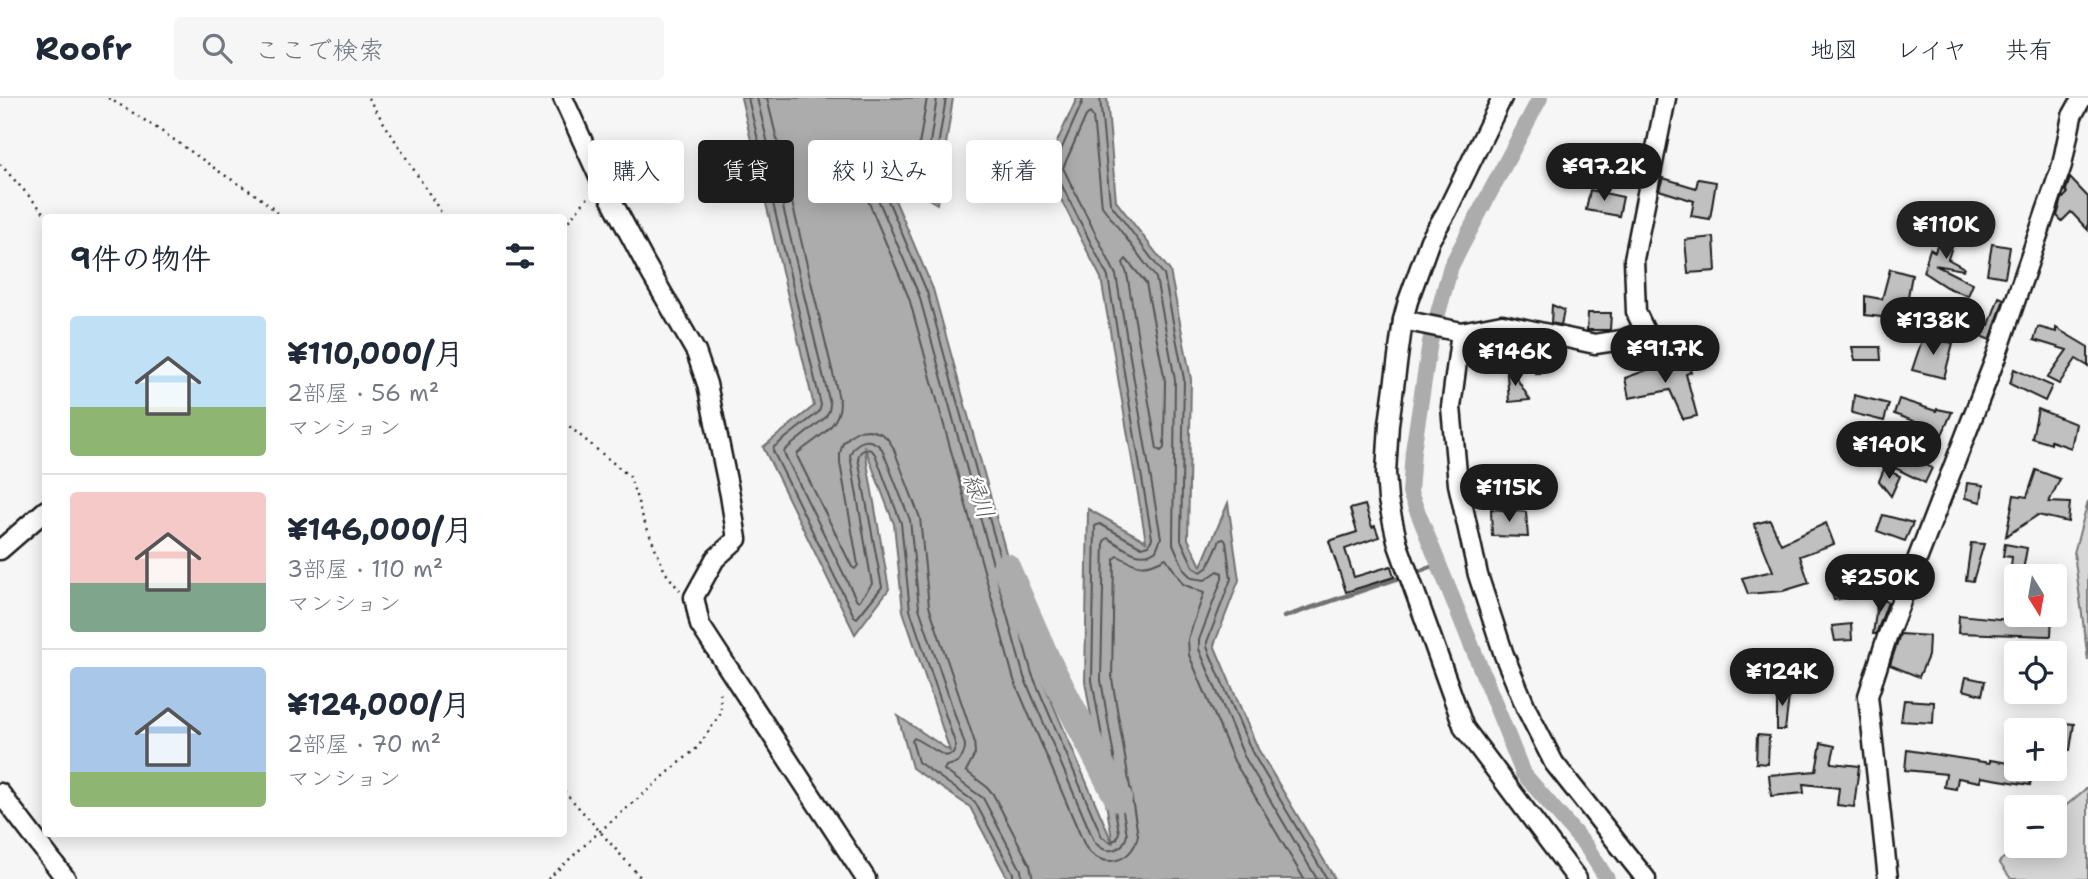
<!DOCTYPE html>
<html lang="ja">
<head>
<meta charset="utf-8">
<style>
  :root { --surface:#fff; --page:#f6f6f7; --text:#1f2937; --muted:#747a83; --line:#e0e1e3; --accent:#1c1c1c }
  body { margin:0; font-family:"Shantell Sans","Klee One",sans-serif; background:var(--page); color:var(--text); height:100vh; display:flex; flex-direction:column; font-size:26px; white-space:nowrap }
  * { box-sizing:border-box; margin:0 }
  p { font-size:23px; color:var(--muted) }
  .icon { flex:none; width:38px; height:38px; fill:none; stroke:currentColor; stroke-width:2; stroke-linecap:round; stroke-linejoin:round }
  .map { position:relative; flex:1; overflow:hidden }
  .details { position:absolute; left:42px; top:116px; width:525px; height:623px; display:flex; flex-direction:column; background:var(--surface); border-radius:7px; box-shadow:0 4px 18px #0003 }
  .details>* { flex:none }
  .top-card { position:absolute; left:588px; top:42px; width:665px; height:63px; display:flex; gap:14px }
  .needle { width:46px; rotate:169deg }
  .controls { position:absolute; left:2004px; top:466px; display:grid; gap:14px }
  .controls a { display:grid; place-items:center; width:63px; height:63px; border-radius:7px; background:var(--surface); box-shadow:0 4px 18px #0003; font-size:35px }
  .price { position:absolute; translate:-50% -60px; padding:0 16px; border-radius:24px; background:var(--accent); color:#fff; font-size:23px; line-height:46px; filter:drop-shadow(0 2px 4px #0008) }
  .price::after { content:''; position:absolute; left:50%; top:42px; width:21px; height:16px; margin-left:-10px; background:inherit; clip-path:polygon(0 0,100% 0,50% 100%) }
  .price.active { background:#222; color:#fff }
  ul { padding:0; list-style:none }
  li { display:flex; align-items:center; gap:21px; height:175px; padding:0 28px }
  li+li { border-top:2px solid var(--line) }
  li span { display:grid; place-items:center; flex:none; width:196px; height:140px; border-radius:7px; color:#555 }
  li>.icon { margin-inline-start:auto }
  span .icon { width:84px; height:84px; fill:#fffc; stroke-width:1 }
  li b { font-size:30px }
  h2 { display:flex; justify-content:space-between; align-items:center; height:84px; padding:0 28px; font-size:30px }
  .tag { padding:0 24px; border-radius:7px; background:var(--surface); box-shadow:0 4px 18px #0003; font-size:24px; line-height:63px }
  .tag.active { background:var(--accent); color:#fff }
  header { display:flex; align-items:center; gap:42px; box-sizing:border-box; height:98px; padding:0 35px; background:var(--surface); border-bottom:2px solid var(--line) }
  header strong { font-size:33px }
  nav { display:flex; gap:38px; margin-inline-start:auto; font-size:24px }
  .search { width:490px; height:63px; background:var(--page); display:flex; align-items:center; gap:18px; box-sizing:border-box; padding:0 24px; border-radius:7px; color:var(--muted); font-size:26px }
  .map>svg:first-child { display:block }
  .green { fill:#d6d6d6; stroke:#797979; stroke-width:2 }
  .water { fill:#acacac; stroke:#727272; stroke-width:2 }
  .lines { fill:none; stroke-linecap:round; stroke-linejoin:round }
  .shore { stroke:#565656; stroke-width:2 }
  .stream { stroke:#727272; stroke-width:4.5 }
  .canal { stroke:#acacac; stroke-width:16 }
  .river { stroke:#acacac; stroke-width:28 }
  .building { fill:#c0c0c0; stroke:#1c1c1c; stroke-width:2 }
  .street-casing { stroke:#1c1c1c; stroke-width:23 }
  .path { stroke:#1c1c1c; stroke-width:2.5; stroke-dasharray:2 5; stroke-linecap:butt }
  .street { stroke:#fff; stroke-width:18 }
  .labels { text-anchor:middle; stroke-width:5; stroke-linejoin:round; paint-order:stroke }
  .water-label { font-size:23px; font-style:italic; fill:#5d5d5d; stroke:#fff }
</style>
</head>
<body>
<header>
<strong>Roofr</strong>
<div class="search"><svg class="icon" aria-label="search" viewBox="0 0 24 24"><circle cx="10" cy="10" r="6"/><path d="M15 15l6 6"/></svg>ここで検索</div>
<nav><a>地図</a><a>レイヤ</a><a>共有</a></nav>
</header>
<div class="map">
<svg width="2088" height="781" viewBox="0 0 2088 781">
  <rect width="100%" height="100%" fill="#f6f6f6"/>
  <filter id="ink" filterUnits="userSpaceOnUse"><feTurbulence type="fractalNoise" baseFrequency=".0143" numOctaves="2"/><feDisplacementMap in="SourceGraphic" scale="14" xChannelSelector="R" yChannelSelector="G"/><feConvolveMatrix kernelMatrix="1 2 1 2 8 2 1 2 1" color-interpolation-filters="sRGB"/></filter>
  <g filter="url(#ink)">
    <g class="green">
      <path d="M2088,403V562L2074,455Z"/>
      <path d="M2088,689V781H2011L1999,764L2019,747H2054L2055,717Z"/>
    </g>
    <path class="water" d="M741,0H953L937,106L883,74L933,191L1039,574L1113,746L1085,583L1088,411L1146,443L1101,180L1045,70L1077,0H1107L1116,103L1170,173L1191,281L1188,441L1201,468L1228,405L1239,482L1214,547L1258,651L1335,781H1008L970,709L912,670L898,618L950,653L903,513L894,426L864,347L889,491L855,536L763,349L814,308Z"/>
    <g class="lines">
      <g class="shore">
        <path d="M748,0L821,307L819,314L774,349L773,353L854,518L857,520L882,489L858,360C860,351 869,348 875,356L901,425L910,512L956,648L953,656L945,658L914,640L912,643L918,664L975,704L1013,775V781"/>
        <path d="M757,0L830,306L829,313L825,320L785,352L784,355L856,501L859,503L872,486L850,357C856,341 871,338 882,351L910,422L919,510L965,647C965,660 958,666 946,668L944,672L983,700L1021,772L1022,781"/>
        <path d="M767,0L840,305C840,329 815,341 798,355L797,358L852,469L855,471L858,467L840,365V355L843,345L851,337L858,333L869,332L880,335L887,340L893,349L920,420L929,508L974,642L975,656L966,673L987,689L993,696L1030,767L1033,781"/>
        <path d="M927,0L917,59L913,60C906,56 900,51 892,49C871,45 858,62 859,81L909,200L1014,582L1085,748C1100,772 1133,766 1138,737L1112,581L1114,461L1118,458C1139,470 1145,471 1166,460L1183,486L1204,495L1188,541L1189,557L1234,663L1304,781"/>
        <path d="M937,0L925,77L921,78C906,68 869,41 869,80L919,197L1024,579L1094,743C1105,758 1123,754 1127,737L1101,582L1104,443L1108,440C1123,449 1140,465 1156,452L1161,440L1116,177L1063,70L1086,18L1090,15L1093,19L1102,108L1156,180L1175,282L1173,446L1185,473L1192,480L1205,482L1218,473L1222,475V481L1199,542V551L1244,658L1317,781"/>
        <path d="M946,0L931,91L927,92L888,68L880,71L878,79L927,194L1032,576L1102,739L1110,744L1117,741L1119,734L1092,582L1095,428L1100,426L1142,449L1149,447L1152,440L1108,179L1053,70L1082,5L1083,0"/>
        <path d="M1100,0L1110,105L1164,177L1184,281L1181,442L1194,470L1201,474L1208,469L1220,442L1224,441L1226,444L1231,481L1207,544V549L1252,654L1327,781"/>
        <path d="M1126,161L1146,185L1165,283L1164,350L1161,353L1157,351L1127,176L1123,165Z"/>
      </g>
      <g class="stream">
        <path d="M1414,475L1439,466"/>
        <path d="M1284,519L1405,478"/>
      </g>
      <path class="canal" d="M1540,0L1451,168L1430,244L1413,353L1410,395L1523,675L1586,748L1607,781"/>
      <path class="river" d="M1006,469L1048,565L1118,700"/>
    </g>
    <g class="building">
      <path d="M1663,80L1696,90L1698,81L1716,84L1710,121L1691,118L1694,103L1659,92Z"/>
      <path d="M2070,80L2088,99V132L2071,114L2062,123L2057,118L2062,101L2067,96L2066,92Z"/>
      <path d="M1590,92L1623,99L1619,118L1586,112Z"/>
      <path d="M1945,121L1959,126L1948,161L1964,170L1963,172L1935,167L1973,186L1968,198L1946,189L1923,174L1930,151L1935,154Z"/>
      <path d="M1714,139L1716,173L1688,175L1685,142Z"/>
      <path d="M1992,146L2010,149L2005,179L1987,176Z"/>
      <path d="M1890,171L1912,177L1906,209L1923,212L1915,230L1896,226L1898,221L1865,217V198L1882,201Z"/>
      <path d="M1999,199L2004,201L1990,242L1973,235L1975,223L1989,227Z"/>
      <path d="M1552,207L1564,212L1561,227L1551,225Z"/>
      <path d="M1588,215H1611L1610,232H1587Z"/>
      <path d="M2038,229L2056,234V230L2088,249V268L2076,261L2059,286L2047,280L2067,252L2034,242Z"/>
      <path d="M1923,239L1953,245L1944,280L1912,272Z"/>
      <path d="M1533,244L1544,247L1548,273L1536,276Z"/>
      <path d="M1852,249H1880L1881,262H1855Z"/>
      <path d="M1506,263L1530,302L1509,304Z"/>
      <path d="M1686,263L1691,274L1686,276L1697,318L1683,321L1670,292L1629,300L1625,280L1658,268Z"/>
      <path d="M2014,271L2052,288L2045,303L2010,286Z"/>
      <path d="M1854,297L1889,306L1884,323L1852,315Z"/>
      <path d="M1899,301L1936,313L1937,311L1952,314L1937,348L1924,343L1930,329L1894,316Z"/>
      <path d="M2038,311L2076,326L2071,350L2051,343V346L2032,340Z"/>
      <path d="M1902,355L1932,370L1925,385L1895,370Z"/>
      <path d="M1884,371L1900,378L1891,398L1879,383Z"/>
      <path d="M2036,372L2060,381L2049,404L2070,405L2068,424L2038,417L2006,438L2014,397L2027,399Z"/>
      <path d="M1967,385L1983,387L1981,404L1965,400Z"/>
      <path d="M1365,407L1372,429L1375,428L1379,439L1345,451L1354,479L1391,468L1394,479L1346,494L1329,443L1357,434L1350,411Z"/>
      <path d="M1491,411L1526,414L1528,439L1492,438Z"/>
      <path d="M1883,417L1913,425L1905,443L1877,433Z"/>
      <path d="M1770,422L1781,446L1826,425L1834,446L1800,458L1809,485L1783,493L1748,496L1742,480L1773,473L1754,426Z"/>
      <path d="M1971,445L1984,446L1973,483L1966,482Z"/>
      <path d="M2005,446L2027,450L2022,478H2010L2012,459L2003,458Z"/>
      <path d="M1859,476L1863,496L1834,502L1827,480Z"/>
      <path d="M1878,500L1888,504L1876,536H1873Z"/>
      <path d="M2010,516H2052L2051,538L1958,535L1959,517L2009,522Z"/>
      <path d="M1851,526L1852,542L1835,543L1832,528Z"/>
      <path d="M1900,536L1929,538L1928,558L1919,579L1890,567Z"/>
      <path d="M1966,579L1985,583L1982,597L1963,592Z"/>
      <path d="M1790,590L1785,632H1777V591Z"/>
      <path d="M1904,602L1934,604L1933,625L1901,623Z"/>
      <path d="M2054,624L2074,626L2070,652L2054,650Z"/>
      <path d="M1757,637L1769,638L1768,666L1756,665Z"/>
      <path d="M1821,645L1835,648L1831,665L1859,668L1854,709L1837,707L1839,690L1803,686L1804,695L1771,698L1769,677L1816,673Z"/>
      <path d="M1907,652L1990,665V662L2016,666V670H2033L2030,687L1981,679L1980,684L1958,680L1956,691L1944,689L1946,676L1905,672Z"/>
    </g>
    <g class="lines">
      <g class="street-casing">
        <g id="street">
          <path d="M563,0L598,77L645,165L696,254L707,286L730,397L737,441L715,461L694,499L700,527L866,781"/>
          <path d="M1502,0L1447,113L1430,142L1408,203L1403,222L1389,326L1386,375L1388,402L1398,447L1464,630L1577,781"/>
          <path d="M1403,222L1461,234L1502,226L1595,246L1622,242L1645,233L1636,214L1634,161L1666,0"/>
          <path d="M1461,234L1451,309L1458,386L1478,477L1504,557L1527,612L1554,665L1646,781"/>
          <path d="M0,452L46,412"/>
          <path d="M0,695L66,781"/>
          <path d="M1888,781L1868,598L1887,539L1996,259L2062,67L2072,18L2082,0"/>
        </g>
      </g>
      <g class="path">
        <path d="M108,0C147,22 183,48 220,74C242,89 263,98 280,119"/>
        <path d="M368,0L444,119"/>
        <path d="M0,66L48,119"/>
        <path d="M564,128L591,96"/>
        <path d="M564,324L630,379L643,420L665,474L680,493"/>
        <path d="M564,693L642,781"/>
        <path d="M548,781L599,734L698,649L721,615L720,590"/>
      </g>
      <use href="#street" class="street"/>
    </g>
  </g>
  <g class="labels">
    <g class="water-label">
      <text transform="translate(979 398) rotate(69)" y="8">緑川</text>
    </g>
  </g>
</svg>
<div class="controls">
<a><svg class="needle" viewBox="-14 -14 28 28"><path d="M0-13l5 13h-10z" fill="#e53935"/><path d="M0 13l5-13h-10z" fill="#747a83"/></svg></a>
<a><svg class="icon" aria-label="locate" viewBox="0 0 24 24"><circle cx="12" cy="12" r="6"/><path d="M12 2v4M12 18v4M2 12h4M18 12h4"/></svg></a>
<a>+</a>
<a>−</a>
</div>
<b class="price" style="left:1604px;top:105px">¥97.2K</b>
<b class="price active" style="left:1946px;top:163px">¥110K</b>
<b class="price" style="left:1933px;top:259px">¥138K</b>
<b class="price" style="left:1665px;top:287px">¥91.7K</b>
<b class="price" style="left:1515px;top:290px">¥146K</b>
<b class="price" style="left:1889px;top:383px">¥140K</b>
<b class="price" style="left:1509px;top:426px">¥115K</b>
<b class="price" style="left:1880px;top:516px">¥250K</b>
<b class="price" style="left:1782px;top:610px">¥124K</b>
<div class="top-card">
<a class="tag">購入</a>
<a class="tag active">賃貸</a>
<a class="tag">絞り込み</a>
<a class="tag">新着</a>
</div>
<section class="details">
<h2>9件の物件<svg class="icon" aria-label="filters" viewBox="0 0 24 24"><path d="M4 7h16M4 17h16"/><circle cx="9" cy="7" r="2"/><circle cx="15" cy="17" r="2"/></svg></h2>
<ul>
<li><span style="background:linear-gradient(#bfe0f5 65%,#8fb573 0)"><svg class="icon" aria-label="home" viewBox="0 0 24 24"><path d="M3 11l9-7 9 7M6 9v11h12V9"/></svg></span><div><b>¥110,000/月</b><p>2部屋 · 56 m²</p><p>マンション</p></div></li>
<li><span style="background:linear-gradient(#f6c9c9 65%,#7fa58c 0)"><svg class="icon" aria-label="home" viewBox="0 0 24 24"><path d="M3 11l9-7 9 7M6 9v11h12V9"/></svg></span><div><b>¥146,000/月</b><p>3部屋 · 110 m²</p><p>マンション</p></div></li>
<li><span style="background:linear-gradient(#a9c7e8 75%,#8fb573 0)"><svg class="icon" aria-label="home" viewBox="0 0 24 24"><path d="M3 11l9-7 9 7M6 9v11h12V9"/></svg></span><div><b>¥124,000/月</b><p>2部屋 · 70 m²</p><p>マンション</p></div></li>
</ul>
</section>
</div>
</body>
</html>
